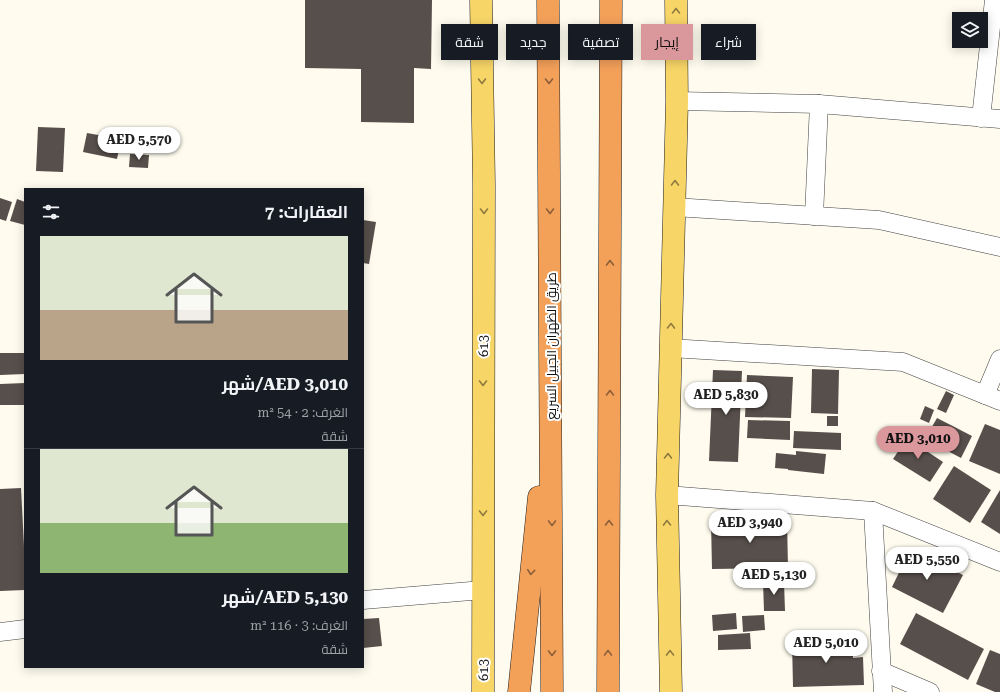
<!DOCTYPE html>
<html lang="ar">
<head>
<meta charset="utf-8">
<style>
  :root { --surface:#171b24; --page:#20242c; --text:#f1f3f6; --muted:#9ea1a6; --line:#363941; --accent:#da979c }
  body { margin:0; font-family:"Roboto Serif",Cairo,serif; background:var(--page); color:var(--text); direction:rtl; height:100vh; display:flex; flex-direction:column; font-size:15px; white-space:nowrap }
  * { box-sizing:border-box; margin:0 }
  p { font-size:13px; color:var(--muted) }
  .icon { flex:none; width:22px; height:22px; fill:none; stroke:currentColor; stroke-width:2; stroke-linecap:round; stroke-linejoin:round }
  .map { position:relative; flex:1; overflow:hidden; direction:ltr }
  .panel { position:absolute; left:24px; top:188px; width:340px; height:480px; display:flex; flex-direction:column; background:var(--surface); border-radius:0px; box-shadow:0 2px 10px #0003; direction:rtl }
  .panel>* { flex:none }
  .guide { position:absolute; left:376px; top:24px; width:380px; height:36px; direction:rtl; display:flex; gap:8px }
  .controls { position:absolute; left:952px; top:12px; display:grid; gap:8px }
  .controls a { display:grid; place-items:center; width:36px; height:36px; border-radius:0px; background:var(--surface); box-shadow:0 2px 10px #0003; font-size:20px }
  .price { position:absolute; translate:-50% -34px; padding:0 9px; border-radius:14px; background:#fff; color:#222; font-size:13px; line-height:26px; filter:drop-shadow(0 1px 2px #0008) }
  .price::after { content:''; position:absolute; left:50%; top:24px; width:12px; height:9px; margin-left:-6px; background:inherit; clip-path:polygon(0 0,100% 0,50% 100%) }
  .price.selected { background:var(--accent); color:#111 }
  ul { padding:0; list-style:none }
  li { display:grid; align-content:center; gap:8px; height:212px; padding:0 16px }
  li+li { border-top:1px solid var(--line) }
  li span { display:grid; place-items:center; height:124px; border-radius:0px; color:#555 }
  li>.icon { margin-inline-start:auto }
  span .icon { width:72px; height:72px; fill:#fffc; stroke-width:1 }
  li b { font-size:17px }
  h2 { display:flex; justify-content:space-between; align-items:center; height:48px; padding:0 16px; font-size:17px }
  .pill { padding:0 14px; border-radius:0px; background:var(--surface); box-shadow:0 2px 10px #0003; font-size:14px; line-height:36px }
  .pill.selected { background:var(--accent); color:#111 }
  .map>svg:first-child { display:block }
  .building { fill:#574f4b }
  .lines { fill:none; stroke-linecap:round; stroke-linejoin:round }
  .minor-casing { stroke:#414141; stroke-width:19 }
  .primary-casing { stroke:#1f1f1f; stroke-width:23 }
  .motorway-casing { stroke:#1f1f1f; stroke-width:23 }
  .minor { stroke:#fff; stroke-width:18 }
  .primary { stroke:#f8d567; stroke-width:22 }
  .motorway { stroke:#f3a059; stroke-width:22 }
  .oneway { stroke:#8f7b3f }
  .oneway2 { stroke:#8c5e37 }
  .labels { text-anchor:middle; stroke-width:4; stroke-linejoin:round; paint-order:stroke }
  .street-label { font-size:13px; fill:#0e0e0e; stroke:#fff }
</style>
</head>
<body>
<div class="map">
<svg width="1000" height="692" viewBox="0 0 1000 692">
  <rect width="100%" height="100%" fill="#fffcef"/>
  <g class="building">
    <path d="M305,0H432L431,69L414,68V123L361,122V69L305,68Z"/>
    <path d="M38,127L65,128L63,172L36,171Z"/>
    <path d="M87,133L121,139L117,159L83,152Z"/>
    <path d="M130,154L149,155L148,168L129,167Z"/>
    <path d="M0,198L12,202L6,221L0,219Z"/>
    <path d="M17,199L25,202V225L10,221Z"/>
    <path d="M363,220L376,222L369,264L363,263Z"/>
    <path d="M0,353H25V374L0,375Z"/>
    <path d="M812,369L839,370L838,414L811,413Z"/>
    <path d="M713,370L742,371L738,462L709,461Z"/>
    <path d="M747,375L793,377L791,418L745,417Z"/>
    <path d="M25,383V405H0V384Z"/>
    <path d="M946,391L954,395L946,413L937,409Z"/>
    <path d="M925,406L934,410L929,423L920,419Z"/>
    <rect x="827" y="416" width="11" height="10"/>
    <path d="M937,418L972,436L961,458L925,439Z"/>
    <path d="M748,420L790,421V440L747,438Z"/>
    <path d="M985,424L1000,430V474L969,461Z"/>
    <path d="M794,431L841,433V450L793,448Z"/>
    <path d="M907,438L943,462L930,482L893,459Z"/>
    <path d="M796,451L826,454L824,474L788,470V469L775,468L776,453L796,455Z"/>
    <path d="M954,466L991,490L970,523L933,499Z"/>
    <path d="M21,488L25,565V590L0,591V489Z"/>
    <path d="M1000,490V534L981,522Z"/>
    <path d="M787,520L788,568L712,569L711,521Z"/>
    <path d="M911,548L963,575L943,613L892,587Z"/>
    <path d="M763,582H784L785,611H764Z"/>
    <path d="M736,613L737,629L713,631L712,615Z"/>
    <path d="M916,613L984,649L968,680L900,644Z"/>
    <path d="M764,615L765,630L743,632L742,616Z"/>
    <path d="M379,618L382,646L363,648V619Z"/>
    <path d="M750,633L751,649L718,650V635Z"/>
    <path d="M852,639L853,658L863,657L864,685L793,687L792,641Z"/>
    <path d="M990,650L1000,654V692H995L976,684Z"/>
  </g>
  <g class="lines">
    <g class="minor-casing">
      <g id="minor">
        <path d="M677,101L819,104L1000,119"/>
        <path d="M981,118L994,0"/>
        <path d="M674,207L879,220L1000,247"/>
        <path d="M814,216L819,104"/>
        <path d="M670,348L903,362L1000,401"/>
        <path d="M985,395L1000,359"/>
        <path d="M667,495L873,511L1000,562"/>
        <path d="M873,511L883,692"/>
        <path d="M363,600L483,590"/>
        <path d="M0,632L25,629"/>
        <path d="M881,671L930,692"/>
      </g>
    </g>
    <g class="primary-casing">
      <g id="primary">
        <path d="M481,0L484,184L483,692"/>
        <path d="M671,692L667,495L677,101L676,0"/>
      </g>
    </g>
    <g class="motorway-casing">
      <g id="motorway">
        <path d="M548,0L552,692"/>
        <path d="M519,692L539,497"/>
        <path d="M608,692L611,0"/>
      </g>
    </g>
    <use href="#minor" class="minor"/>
    <use href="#primary" class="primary"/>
    <use href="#motorway" class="motorway"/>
  </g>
  <defs><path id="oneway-chevron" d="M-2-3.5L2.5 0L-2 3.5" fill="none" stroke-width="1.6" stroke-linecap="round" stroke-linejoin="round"/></defs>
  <g class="oneway">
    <use href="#oneway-chevron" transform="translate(676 11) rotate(-90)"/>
    <use href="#oneway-chevron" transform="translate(482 81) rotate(89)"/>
    <use href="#oneway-chevron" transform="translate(675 183) rotate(-89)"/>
    <use href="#oneway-chevron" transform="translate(484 211) rotate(90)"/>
    <use href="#oneway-chevron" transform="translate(671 326) rotate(-89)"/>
    <use href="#oneway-chevron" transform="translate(483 383) rotate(90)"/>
    <use href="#oneway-chevron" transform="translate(668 456) rotate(-89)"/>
    <use href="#oneway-chevron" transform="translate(483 513) rotate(90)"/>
    <use href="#oneway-chevron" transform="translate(667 523) rotate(-91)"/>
    <use href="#oneway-chevron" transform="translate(670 653) rotate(-91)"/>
  </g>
  <g class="oneway2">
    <use href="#oneway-chevron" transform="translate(549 81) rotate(90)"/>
    <use href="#oneway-chevron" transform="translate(550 211) rotate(90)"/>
    <use href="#oneway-chevron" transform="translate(610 263) rotate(-90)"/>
    <use href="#oneway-chevron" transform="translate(610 393) rotate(-90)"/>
    <use href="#oneway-chevron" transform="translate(552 523) rotate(90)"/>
    <use href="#oneway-chevron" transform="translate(609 523) rotate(-90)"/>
    <use href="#oneway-chevron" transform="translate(531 572) rotate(96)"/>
    <use href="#oneway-chevron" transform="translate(552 653) rotate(90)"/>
    <use href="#oneway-chevron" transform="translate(608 653) rotate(-90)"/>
  </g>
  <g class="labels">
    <g class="street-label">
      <text transform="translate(483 346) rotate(-90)" y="5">613</text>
      <text transform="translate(551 346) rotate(-90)" y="5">طريق الظهران الجبيل السريع</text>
      <text transform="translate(483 670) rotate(-90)" y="5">613</text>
    </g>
  </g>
</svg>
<div class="controls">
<a><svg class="icon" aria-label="layers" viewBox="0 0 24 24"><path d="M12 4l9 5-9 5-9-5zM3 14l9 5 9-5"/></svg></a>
</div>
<b class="price" style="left:139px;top:161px">AED 5,570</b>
<b class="price" style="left:726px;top:416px">AED 5,830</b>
<b class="price selected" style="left:918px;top:460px">AED 3,010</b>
<b class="price" style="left:750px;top:544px">AED 3,940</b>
<b class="price" style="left:927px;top:581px">AED 5,550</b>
<b class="price" style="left:774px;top:596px">AED 5,130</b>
<b class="price" style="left:826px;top:664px">AED 5,010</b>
<div class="guide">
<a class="pill">شراء</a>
<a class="pill selected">إيجار</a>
<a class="pill">تصفية</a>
<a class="pill">جديد</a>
<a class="pill">شقة</a>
</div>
<section class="panel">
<h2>العقارات: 7<svg class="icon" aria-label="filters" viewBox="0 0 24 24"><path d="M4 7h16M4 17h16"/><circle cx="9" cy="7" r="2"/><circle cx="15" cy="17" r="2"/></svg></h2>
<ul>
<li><span style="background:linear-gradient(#dfe7d0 60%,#b9a48a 0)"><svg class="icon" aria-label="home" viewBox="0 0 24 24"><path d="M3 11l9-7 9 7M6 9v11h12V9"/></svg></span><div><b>AED 3,010/شهر</b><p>الغرف: 2 · 54 m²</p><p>شقة</p></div></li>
<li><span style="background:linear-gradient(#dfe7d0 60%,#8fb573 0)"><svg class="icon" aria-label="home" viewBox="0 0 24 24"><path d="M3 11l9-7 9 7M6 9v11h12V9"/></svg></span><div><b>AED 5,130/شهر</b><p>الغرف: 3 · 116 m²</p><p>شقة</p></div></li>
</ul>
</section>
</div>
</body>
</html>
